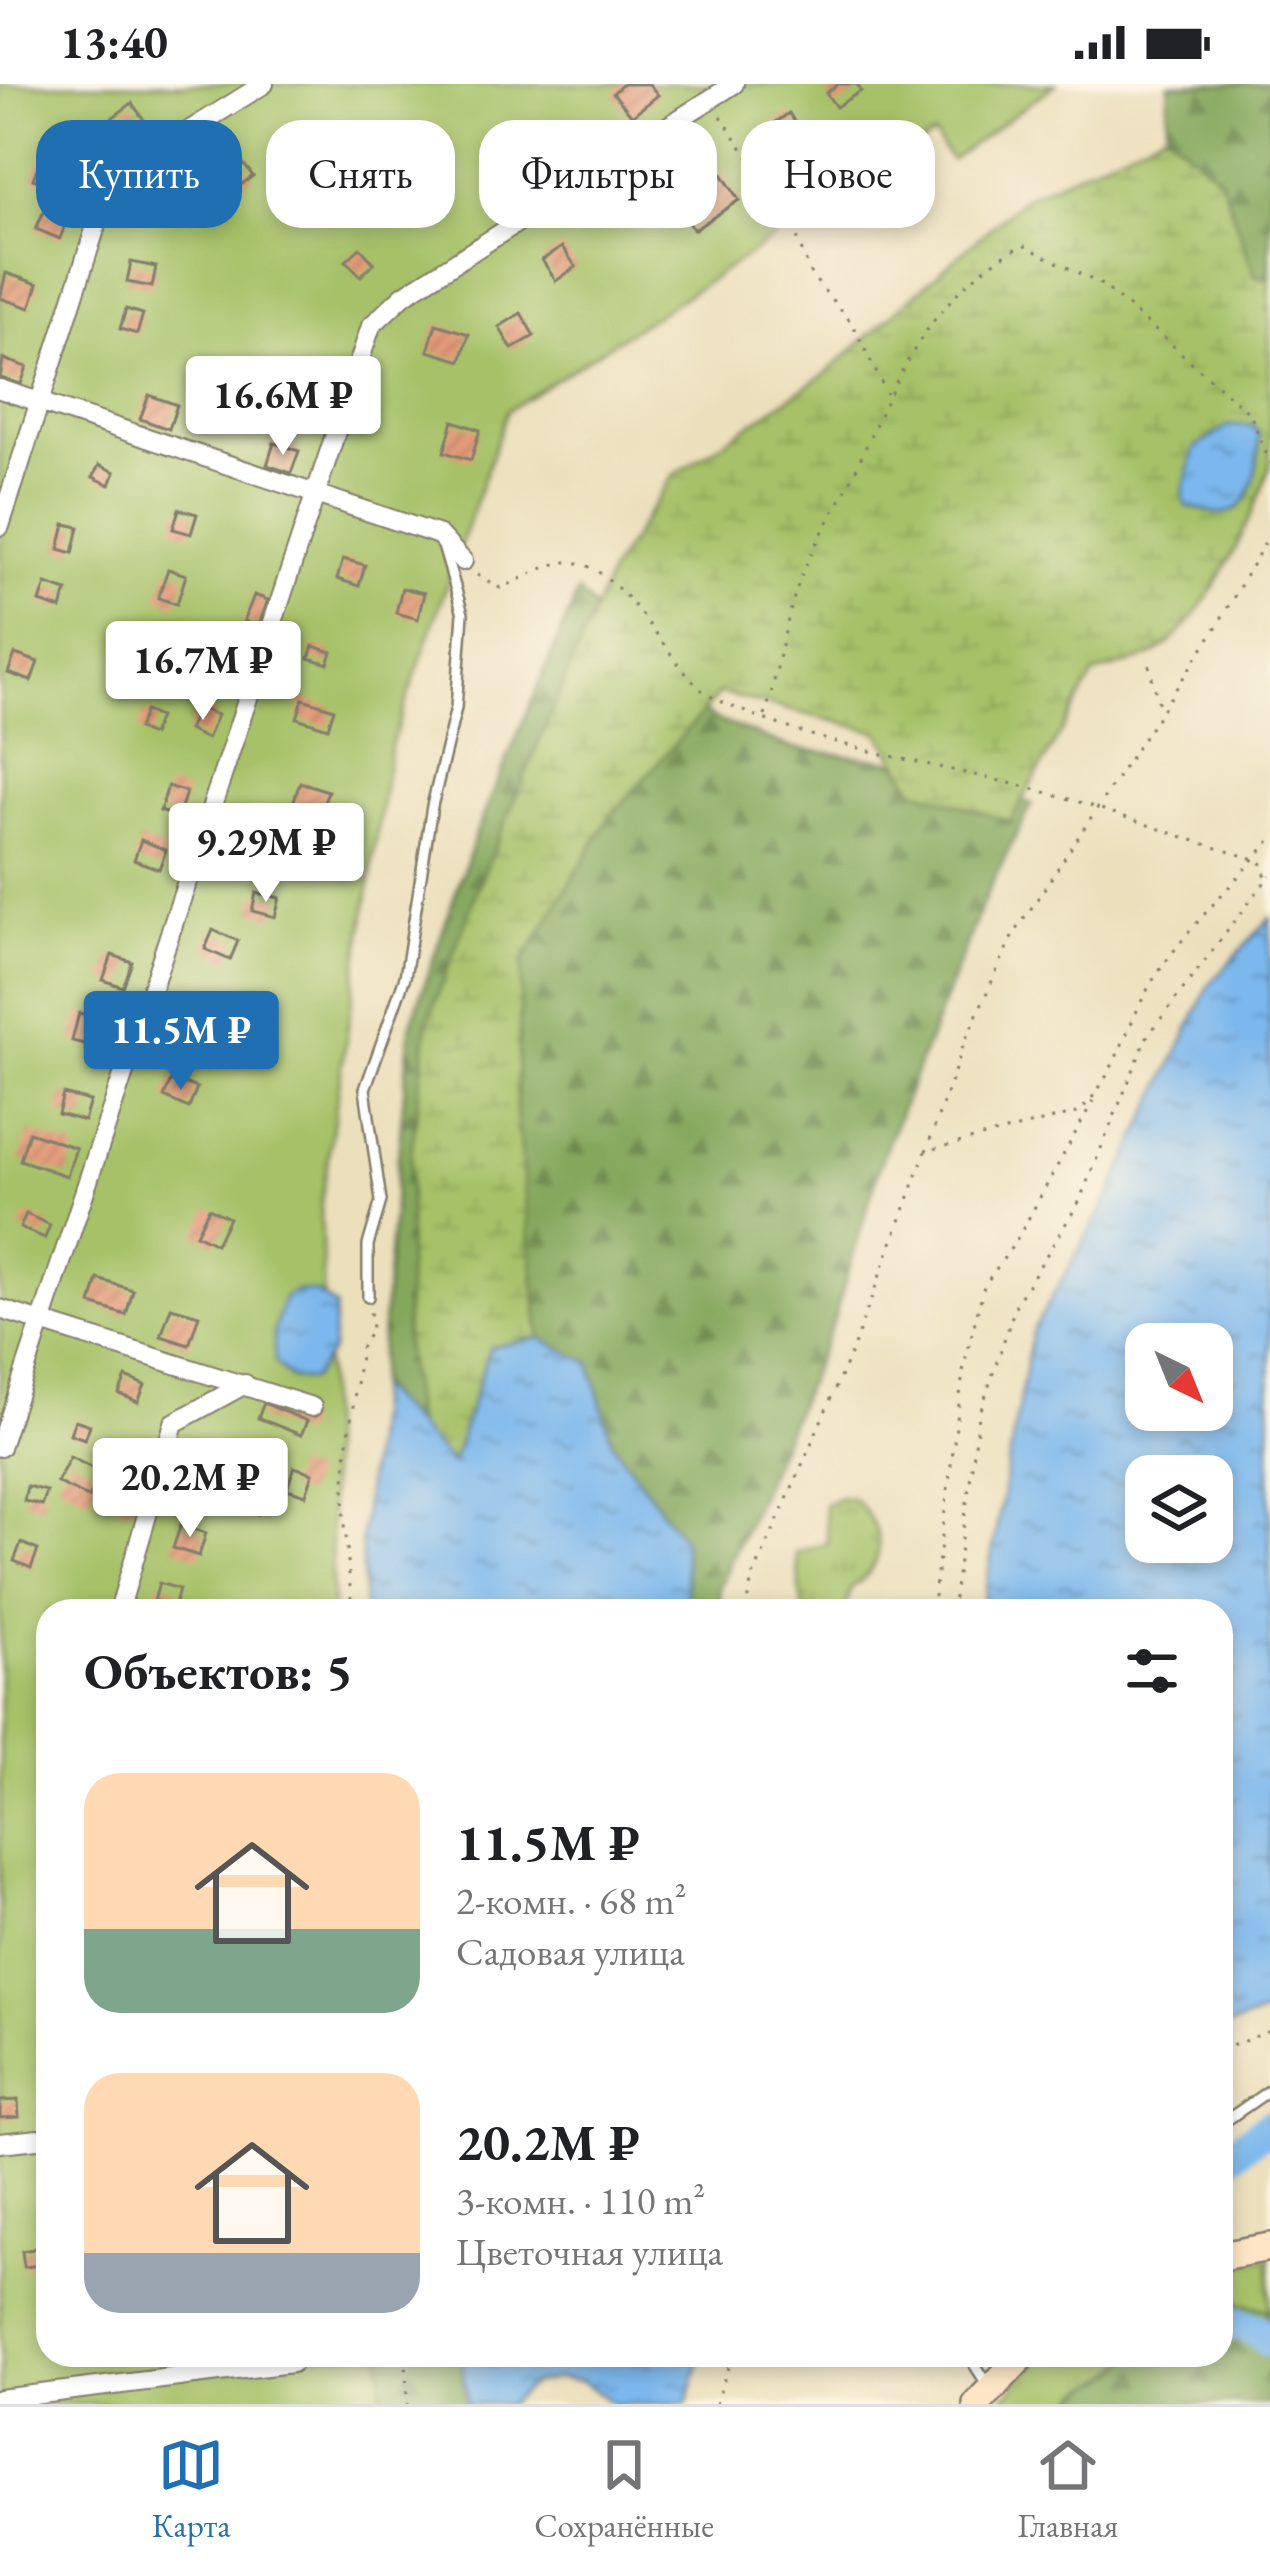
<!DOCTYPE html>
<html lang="ru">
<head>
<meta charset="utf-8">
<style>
  :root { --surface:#fff; --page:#f6f6f6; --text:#202124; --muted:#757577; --line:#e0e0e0; --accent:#1f6fb2 }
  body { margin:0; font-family:"EB Garamond",serif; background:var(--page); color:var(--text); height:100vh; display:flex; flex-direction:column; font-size:45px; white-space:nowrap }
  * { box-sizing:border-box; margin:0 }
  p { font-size:39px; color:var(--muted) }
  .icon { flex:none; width:66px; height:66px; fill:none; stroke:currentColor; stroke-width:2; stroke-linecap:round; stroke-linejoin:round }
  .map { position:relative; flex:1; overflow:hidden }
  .drawer { position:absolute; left:36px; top:1515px; width:1197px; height:768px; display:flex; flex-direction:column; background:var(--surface); border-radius:36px; box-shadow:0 6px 18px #0003 }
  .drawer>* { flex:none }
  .top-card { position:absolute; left:36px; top:36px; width:1200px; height:108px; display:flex; gap:24px }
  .needle { width:78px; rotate:137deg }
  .buttons { position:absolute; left:1125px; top:1239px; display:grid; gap:24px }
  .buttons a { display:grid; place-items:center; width:108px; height:108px; border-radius:24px; background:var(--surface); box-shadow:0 6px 18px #0003; font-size:60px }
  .price { position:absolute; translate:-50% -102px; padding:0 27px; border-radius:12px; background:#fff; color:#222; font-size:39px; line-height:78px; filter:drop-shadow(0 3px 6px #0008) }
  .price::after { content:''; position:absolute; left:50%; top:72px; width:36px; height:27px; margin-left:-18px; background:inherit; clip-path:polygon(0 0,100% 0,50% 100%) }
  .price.current { background:var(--accent); color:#fff }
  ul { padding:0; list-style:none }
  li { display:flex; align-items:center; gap:36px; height:300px; padding:0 48px }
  li span { display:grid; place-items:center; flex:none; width:336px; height:240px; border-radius:36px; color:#555 }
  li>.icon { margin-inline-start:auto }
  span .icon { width:144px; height:144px; fill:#fffc; stroke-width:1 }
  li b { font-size:51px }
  h2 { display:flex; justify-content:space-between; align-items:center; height:144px; padding:0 48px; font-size:51px }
  .pill { padding:0 42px; border-radius:36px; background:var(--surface); box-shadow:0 6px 18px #0003; font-size:42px; line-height:108px }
  .pill.current { background:var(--accent); color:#fff }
  .status { display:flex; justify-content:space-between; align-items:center; height:84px; padding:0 60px; background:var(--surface); direction:ltr }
  .status svg { height:33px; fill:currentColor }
  .tabs { display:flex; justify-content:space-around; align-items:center; height:168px; border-top:3px solid var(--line); background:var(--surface); font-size:33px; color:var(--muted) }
  .tabs a { display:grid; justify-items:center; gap:6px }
  .tabs .current { color:var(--accent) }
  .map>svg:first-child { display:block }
  .grass { fill:url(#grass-tufts); stroke:#616e42; stroke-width:3 }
  .forest { fill:url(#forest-firs); stroke:#50623c; stroke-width:3 }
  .wetland { fill:url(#wetland-marsh); stroke:#616e42; stroke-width:3 }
  .green { fill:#a6c168; stroke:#616e42; stroke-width:3 }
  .water { fill:url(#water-ripples); stroke:#4c6a84; stroke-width:3; fill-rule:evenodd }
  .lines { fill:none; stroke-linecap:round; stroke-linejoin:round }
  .river { stroke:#7bb7ed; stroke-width:33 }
  .building { fill:url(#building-hatch) }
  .lane-casing { stroke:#847e6c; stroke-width:14 }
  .street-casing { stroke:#847e6c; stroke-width:22 }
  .secondary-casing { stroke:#847e6c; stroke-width:32 }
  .path { stroke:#847e6c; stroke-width:3; stroke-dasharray:3 9; stroke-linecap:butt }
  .lane { stroke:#fff; stroke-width:9 }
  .street { stroke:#fff; stroke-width:18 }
  .secondary { stroke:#fee5c5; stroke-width:27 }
</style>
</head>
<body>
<div class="status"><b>13:40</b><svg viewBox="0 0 49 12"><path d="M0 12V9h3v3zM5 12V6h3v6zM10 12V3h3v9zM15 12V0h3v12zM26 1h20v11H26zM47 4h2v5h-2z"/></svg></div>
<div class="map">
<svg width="1270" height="2320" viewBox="0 0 1270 2320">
  <defs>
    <pattern id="grass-tufts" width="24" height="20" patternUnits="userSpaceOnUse" patternTransform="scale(3)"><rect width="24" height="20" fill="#a6c168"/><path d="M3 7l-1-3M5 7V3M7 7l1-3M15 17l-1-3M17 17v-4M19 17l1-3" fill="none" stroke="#8ea55a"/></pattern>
    <pattern id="forest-firs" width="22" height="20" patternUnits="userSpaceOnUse" patternTransform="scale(3)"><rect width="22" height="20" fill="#84a75c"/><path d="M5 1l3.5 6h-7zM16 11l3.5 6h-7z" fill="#6b874b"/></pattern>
    <pattern id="wetland-marsh" width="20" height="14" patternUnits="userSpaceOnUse" patternTransform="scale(3)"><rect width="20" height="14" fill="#a6c168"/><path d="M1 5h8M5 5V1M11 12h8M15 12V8" fill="none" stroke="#8ea55a"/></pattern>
    <pattern id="water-ripples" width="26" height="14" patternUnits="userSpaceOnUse" patternTransform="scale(3)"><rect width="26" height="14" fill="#7bb7ed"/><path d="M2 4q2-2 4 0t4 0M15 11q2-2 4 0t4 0" fill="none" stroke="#6494bf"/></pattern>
    <pattern id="building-hatch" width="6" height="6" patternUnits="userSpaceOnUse" patternTransform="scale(3)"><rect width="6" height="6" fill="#e29977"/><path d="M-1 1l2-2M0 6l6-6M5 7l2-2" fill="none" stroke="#c18366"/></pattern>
  </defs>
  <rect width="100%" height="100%" fill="#fcf5e5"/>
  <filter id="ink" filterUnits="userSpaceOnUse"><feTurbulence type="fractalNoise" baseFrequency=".00833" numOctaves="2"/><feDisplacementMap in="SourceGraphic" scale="24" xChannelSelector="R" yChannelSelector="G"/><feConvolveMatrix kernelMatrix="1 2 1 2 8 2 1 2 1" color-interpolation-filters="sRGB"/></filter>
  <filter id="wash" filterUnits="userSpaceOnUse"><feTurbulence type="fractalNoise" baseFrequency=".004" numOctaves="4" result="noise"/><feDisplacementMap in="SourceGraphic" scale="48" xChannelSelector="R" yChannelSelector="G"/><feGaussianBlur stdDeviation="2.7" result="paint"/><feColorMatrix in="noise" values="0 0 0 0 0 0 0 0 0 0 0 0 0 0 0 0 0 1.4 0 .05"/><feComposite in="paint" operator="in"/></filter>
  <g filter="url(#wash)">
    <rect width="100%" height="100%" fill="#ecdfbc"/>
    <g class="grass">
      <path d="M841,1413L853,1414C884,1445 891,1477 851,1504L845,1527H803L796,1469L828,1459L824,1421Z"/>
      <path d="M1270,2174V2226L1221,2216V2185Z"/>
      <path d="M1044,2271H1131C1120,2297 1085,2296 1071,2320H997Z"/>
    </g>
    <g class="forest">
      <path d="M1169,0H1270V195L1255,193L1220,94L1166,47Z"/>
      <path d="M578,508L664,598L714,635L791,664L891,677L1032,720L987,809L883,1071L833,1238L719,1505L722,1527H688L683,1456L612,1358L590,1278L452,1380L377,1303L410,943L476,749Z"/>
      <path d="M1221,2216L1270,2226V2320H1071C1085,2296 1120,2297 1131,2271H1221Z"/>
      <path d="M381,2271H461L467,2320H382Z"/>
    </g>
    <path class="wetland" d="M1166,47L1220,94L1255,192L1270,195V380C1256,431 1202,542 1156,569C1138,579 1114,583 1094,590L1010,738L914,705L879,648L720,609L609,734L522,879L516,1025L540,1254L490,1263L452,1380L416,1343L405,1259L411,1070L428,937L481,795L611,487L673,392L825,290L1025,113Z"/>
    <path class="green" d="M0,0H1056L951,76L934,51L507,327L390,664L321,1121L333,1527H48V2271H381L382,2320H0Z"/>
    <g class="water">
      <path d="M1252,341L1259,350C1259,376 1255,435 1216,429C1206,428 1196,424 1186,422L1183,409L1194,365L1228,342Z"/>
      <path d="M1270,834V1928L1221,1945V1527L982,1524L1032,1248L1108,1115L1210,900ZM1212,1260V1326H1146V1260ZM1212,1392V1458H1146V1392Z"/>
      <path d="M297,1207L316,1208L335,1223L332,1266L311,1296L290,1294L275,1278L274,1247L284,1214Z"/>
      <path d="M540,1254L590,1279L612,1358L683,1456L688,1527H364L361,1457L377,1303L452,1379L490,1263Z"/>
      <path d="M461,2271H702L687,2320H613L582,2297L558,2294L531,2300L508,2320H467Z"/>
    </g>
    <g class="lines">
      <g class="river">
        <path d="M1221,2076L1270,2042"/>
        <path d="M1221,2235L1257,2246L1270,2258"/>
      </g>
    </g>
    <g id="blocks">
      <g class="building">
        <path d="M623,0H649L658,11L632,32L613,9Z"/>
        <path d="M839,0H857L861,7L836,23L826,9Z"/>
        <path d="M132,19L149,43L129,58L112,34Z"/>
        <path d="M789,29L803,51L779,67L765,46Z"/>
        <path d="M525,61L540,87L518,101L502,75Z"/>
        <path d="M338,64L354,84L331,103L315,83Z"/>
        <path d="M44,67L85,82L74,110L33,95Z"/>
        <path d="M242,78L253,92L235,105L225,91Z"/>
        <path d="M720,87L739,116L694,146L674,117Z"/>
        <path d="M45,124L68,133L60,155L36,145Z"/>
        <path d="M562,163L576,183L556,197L542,176Z"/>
        <path d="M360,164L374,179L361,192L346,177Z"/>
        <path d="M131,178L156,183L152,203L127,198Z"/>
        <path d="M6,189L38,200L30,224L0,214Z"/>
        <path d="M126,225L143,230L137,250L120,245Z"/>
        <path d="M521,229L534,252L512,265L499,243Z"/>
        <path d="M436,240L469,250L461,277L428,267Z"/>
        <path d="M3,275L27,283L21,300L0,294Z"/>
        <path d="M295,284L319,289L314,316L290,311Z"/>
        <path d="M149,311L177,321L169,345L140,335Z"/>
        <path d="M453,337L480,346L471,376L444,368Z"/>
        <path d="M274,359L299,367L291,389L267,381Z"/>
        <path d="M99,381L115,388L110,401L93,393Z"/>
        <path d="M179,425L197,430L191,450L173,445Z"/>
        <path d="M65,440L79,443L73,469L59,465Z"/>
        <path d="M343,475L365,481L359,502L337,495Z"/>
        <path d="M168,485L186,491L177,520L158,514Z"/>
        <path d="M46,500L67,507L61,525L40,518Z"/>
        <path d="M402,504L424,509L418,535L396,529Z"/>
        <path d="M254,511L268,516L258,543L244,537Z"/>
        <path d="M313,562L332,568L328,580L309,574Z"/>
        <path d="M15,570L38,578L31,597L8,589Z"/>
        <path d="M303,615L334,625L328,644L297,634Z"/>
        <path d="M198,623L217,631L207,655L188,646Z"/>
        <path d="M145,627L159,633L152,651L138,645Z"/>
        <path d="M300,698L328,707L321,728L293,719Z"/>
        <path d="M168,702L186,708L178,733L160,727Z"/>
        <path d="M141,756L166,766L159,785L134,776Z"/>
        <path d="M280,759L312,767L308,786L276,779Z"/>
        <path d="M256,809L280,814L275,833L252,827Z"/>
        <path d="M213,846L238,857L230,876L205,865Z"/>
        <path d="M112,871L132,878L123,903L103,896Z"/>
        <path d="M237,923L255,930L246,950L229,943Z"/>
        <path d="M79,929L108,936L101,964L72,957Z"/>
        <path d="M172,994L197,1004L189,1024L164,1013Z"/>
        <path d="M63,1010L90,1017L84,1037L58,1030Z"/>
        <path d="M29,1048L76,1064L67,1092L20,1076Z"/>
        <path d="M209,1124L229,1134L216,1160L196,1150Z"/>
        <path d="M26,1130L50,1141L45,1154L20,1144Z"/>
        <path d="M98,1195L133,1206L126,1231L91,1220Z"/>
        <path d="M171,1223L199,1231L189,1261L161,1252Z"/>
        <path d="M126,1293L145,1301L138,1318L119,1310Z"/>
        <path d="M264,1319L307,1337L301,1351L258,1334Z"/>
        <path d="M75,1336L90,1341L85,1355L70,1350Z"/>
        <path d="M70,1373L102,1389L89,1414L57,1398Z"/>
        <path d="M294,1383L313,1389L306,1411L287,1405Z"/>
        <path d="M247,1400L265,1405L258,1430L240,1424Z"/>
        <path d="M27,1402L46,1407L42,1421L24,1417Z"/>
        <path d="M121,1405L136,1412L131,1425L115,1419Z"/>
        <path d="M181,1440L206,1449L199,1472L173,1464Z"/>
        <path d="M21,1459L38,1466L31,1484L14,1477Z"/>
        <path d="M159,1499L179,1505L173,1527L152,1525Z"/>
        <path d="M18,2016L19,2033L0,2034V2017Z"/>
        <path d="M38,2164L41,2181L24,2183L22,2167Z"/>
      </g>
    </g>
  </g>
  <g filter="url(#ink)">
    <use href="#blocks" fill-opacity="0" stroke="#847e6c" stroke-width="3"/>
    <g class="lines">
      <g class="lane-casing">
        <g id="lane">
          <path d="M368,1213V1161L381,1117L365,1005L405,893L432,722L456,624L463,530L443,462"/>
          <path d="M1221,2040L1270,2006"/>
          <path d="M968,2271L987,2300"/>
        </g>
      </g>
      <g class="street-casing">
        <g id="street">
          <path d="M0,305L439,451L463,477"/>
          <path d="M0,442L107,108L118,91L264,0"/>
          <path d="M0,1225L312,1323"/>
          <path d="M0,1363L371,242L404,211L734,0"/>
          <path d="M119,1527L174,1339L245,1300"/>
          <path d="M0,2059L48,2054"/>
          <path d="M0,2315L292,2279"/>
        </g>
      </g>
      <g class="secondary-casing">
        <g id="secondary">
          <path d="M1221,2172L1270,2163"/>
          <path d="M977,2320L1023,2271"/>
        </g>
      </g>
      <g class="path">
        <path d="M721,32L791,137L811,191L852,239L887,310"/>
        <path d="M477,491L500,504C520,497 540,483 559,479C620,465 672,593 712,613C812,662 929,678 1037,706C1110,725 1181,755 1255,775L1264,781L1266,797"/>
        <path d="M1149,581L1159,622"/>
        <path d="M765,632C778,588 784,541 799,498C814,458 839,422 857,383C895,296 932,206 1023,161L1104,202L1172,261L1250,330L1270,379"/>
        <path d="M926,1067L965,957L1011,855L1214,547L1270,450"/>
        <path d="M949,1526L933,1520L964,1281L984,1202L1016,1157L1093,1017"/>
        <path d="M352,1527L344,1427L346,1373L361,1264L372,1245L370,1227"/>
        <path d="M745,1527L752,1495L853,1264L926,1067L1077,1029C1115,998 1128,934 1155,893C1188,844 1232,801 1270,757"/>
        <path d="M952,1527L979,1332L1016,1220L1078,1120L1147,953L1270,791"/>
        <path d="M1221,1966L1270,1947"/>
        <path d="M406,2271L407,2320"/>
        <path d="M716,2320L728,2283L739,2271"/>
      </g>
      <use href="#lane" class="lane"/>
      <use href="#street" class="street"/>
      <use href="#secondary" class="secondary"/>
    </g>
  </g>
</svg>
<div class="buttons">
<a><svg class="needle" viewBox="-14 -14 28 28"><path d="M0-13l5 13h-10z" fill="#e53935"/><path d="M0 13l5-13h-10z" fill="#757577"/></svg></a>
<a><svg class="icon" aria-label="layers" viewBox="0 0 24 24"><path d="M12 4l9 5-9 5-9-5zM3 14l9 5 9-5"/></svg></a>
</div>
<b class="price" style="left:283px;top:374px">16.6M ₽</b>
<b class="price" style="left:203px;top:639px">16.7M ₽</b>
<b class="price" style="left:266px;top:821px">9.29M ₽</b>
<b class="price current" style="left:181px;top:1009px">11.5M ₽</b>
<b class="price" style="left:190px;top:1456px">20.2M ₽</b>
<div class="top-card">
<a class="pill current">Купить</a>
<a class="pill">Снять</a>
<a class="pill">Фильтры</a>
<a class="pill">Новое</a>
</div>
<section class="drawer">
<h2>Объектов: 5<svg class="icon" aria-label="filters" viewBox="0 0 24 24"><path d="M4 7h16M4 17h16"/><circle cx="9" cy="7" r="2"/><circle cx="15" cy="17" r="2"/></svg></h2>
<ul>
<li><span style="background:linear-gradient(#ffd9b3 65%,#7fa58c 0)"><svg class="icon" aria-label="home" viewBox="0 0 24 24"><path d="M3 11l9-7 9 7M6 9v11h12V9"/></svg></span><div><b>11.5M ₽</b><p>2-комн. · 68 m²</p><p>Садовая улица</p></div></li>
<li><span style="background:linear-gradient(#ffd9b3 75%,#9aa5b1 0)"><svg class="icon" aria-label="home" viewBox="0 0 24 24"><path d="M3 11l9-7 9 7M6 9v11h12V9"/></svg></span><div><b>20.2M ₽</b><p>3-комн. · 110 m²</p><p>Цветочная улица</p></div></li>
</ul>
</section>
</div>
<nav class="tabs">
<a class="current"><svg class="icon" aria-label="map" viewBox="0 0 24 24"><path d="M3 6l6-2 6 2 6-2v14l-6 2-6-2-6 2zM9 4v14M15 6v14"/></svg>Карта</a>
<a><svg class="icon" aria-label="saved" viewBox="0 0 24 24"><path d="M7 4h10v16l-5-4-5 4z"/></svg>Сохранённые</a>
<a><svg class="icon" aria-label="home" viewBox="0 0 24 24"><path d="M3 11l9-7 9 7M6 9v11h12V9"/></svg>Главная</a>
</nav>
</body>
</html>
